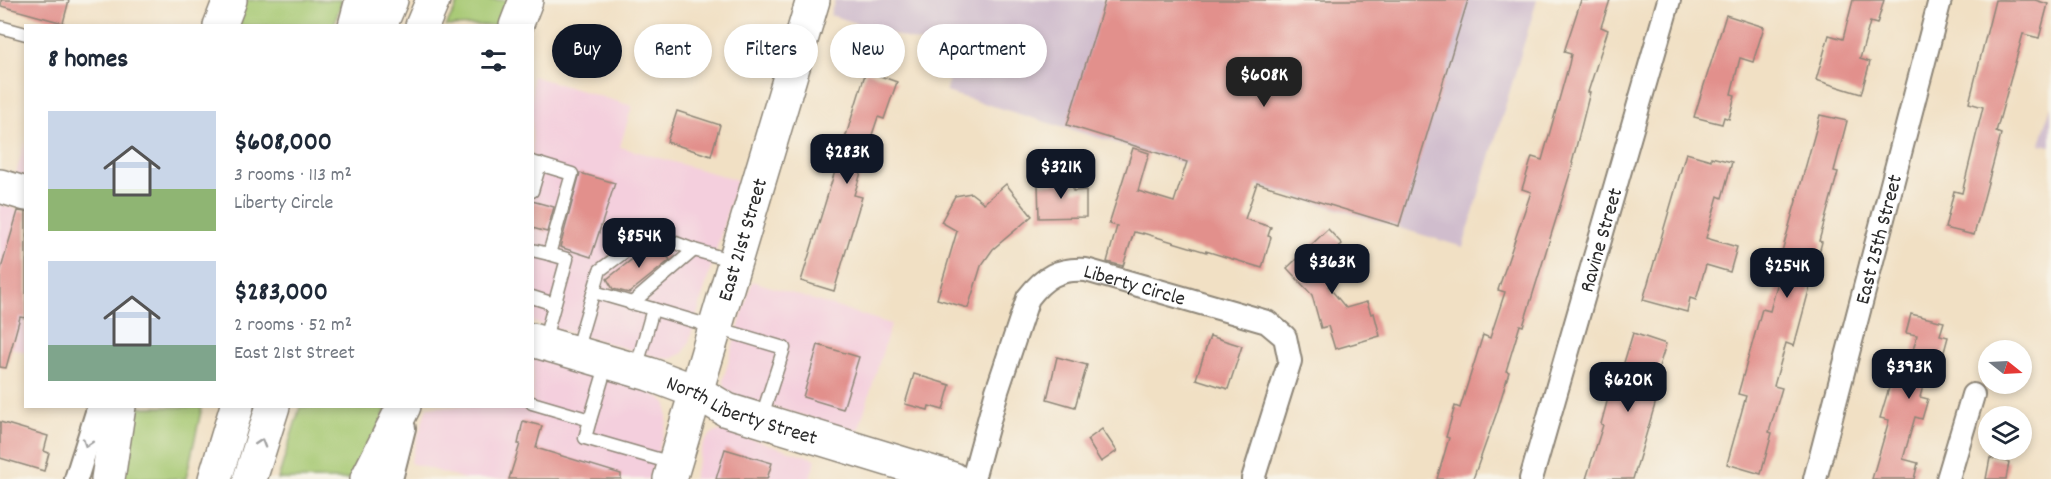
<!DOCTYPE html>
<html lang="en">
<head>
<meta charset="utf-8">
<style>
  :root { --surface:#fff; --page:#f2f2f3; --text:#1f2937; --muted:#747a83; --accent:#111827 }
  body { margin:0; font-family:Dekko,sans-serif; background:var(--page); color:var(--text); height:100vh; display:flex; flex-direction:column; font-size:22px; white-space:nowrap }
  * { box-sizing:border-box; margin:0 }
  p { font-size:20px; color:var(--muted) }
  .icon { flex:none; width:33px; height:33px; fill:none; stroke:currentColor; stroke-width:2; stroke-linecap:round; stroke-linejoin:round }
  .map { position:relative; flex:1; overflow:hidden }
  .details { position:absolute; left:24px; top:24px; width:510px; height:384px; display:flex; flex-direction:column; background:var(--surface); border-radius:0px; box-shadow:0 3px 9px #0003 }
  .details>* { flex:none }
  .top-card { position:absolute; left:552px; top:24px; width:570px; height:54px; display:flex; gap:12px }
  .needle { width:39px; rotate:108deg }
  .tools { position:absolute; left:1978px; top:340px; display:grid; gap:12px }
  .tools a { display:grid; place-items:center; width:54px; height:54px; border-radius:50%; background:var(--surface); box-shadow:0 3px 9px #0003; font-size:30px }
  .price { position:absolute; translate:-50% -51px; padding:0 14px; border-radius:12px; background:var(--accent); color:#fff; font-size:20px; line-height:39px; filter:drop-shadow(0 2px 3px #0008) }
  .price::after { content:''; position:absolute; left:50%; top:36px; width:18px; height:14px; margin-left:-9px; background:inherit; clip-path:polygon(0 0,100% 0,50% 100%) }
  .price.selected { background:#222; color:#fff }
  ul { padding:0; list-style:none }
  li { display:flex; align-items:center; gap:18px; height:150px; padding:0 24px }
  li span { display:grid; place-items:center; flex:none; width:168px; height:120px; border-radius:0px; color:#555 }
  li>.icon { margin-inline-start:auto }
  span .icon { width:72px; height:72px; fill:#fffc; stroke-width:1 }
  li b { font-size:26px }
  h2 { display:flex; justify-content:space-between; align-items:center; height:72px; padding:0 24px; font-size:26px }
  .chip { padding:0 21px; border-radius:27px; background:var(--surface); box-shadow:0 3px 9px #0003; font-size:21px; line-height:54px }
  .chip.selected { background:var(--accent); color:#fff }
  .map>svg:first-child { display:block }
  .built { fill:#f4cfdd }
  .industrial { fill:#d0bdcd }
  .green { fill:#a4c770; stroke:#68794e; stroke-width:1.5 }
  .building { fill:#e2908c }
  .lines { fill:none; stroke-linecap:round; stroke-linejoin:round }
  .lane-casing { stroke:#8e8678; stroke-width:15 }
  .street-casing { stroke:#8e8678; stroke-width:26 }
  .secondary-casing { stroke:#8e8678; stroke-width:36 }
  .highway-casing { stroke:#8e8678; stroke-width:36 }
  .lane { stroke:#fff; stroke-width:12 }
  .street { stroke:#fff; stroke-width:22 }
  .secondary { stroke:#fff; stroke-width:33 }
  .highway { stroke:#fff; stroke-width:33 }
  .oneway { stroke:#a0a0a0 }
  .labels { text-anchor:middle; stroke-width:5; stroke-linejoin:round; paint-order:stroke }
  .street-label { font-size:21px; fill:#2b2b2b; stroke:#f7f3e8 }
</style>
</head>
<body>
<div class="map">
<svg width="2051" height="479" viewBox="0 0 2051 479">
  <rect width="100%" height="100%" fill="#f7f3e8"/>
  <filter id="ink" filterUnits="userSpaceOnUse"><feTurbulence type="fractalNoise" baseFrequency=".0167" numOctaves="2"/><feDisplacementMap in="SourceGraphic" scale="12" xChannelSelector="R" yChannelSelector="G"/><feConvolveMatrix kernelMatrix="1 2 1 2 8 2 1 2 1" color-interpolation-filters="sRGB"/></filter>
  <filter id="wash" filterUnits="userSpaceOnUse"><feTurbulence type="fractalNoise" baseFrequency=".008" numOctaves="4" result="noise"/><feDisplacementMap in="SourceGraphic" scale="24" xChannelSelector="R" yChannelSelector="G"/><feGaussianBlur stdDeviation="1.35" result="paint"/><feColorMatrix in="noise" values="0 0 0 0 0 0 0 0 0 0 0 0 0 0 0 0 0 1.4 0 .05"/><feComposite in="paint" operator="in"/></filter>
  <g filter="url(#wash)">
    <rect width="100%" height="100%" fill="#f1e0c4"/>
    <g class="built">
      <path d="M532,76L632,106L620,147L737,180L688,345L683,353L670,359L660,358L533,322Z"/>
      <path d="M25,141V177L16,174Z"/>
      <path d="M0,204L25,212V352L0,344Z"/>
      <path d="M752,281L891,324L858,432L735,396L726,390L723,380Z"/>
      <path d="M533,357L646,390L661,398L667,404V422L649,479H465L410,463L427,407L532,406Z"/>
      <path d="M722,430L816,459L810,479H693L703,444L711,434Z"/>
    </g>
    <g class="industrial">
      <path d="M835,0H1537L1463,247L946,92L955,53L830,15Z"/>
      <path d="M2051,106V146L2040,144Z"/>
    </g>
    <g class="green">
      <path d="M244,0H342L334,25L236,26Z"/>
      <path d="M460,0H514L503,25L446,26Z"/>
      <path d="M131,407H202L186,479H119Z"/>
      <path d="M300,407H387L357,479H278Z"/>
    </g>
    <g id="blocks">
      <g class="building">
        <path d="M1,0H69L63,23L1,6Z"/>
        <path d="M1105,0H1468L1399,226L1257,183L1245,219L1271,227L1268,236L1271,237L1262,268L1206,251V252L1143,233V234L1134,232L1123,266L1107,262L1117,226L1109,224L1133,148L1149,153L1138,191L1174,202L1187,162L1067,125Z"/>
        <path d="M1581,0H1610L1601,27L1608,30L1588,92H1590L1572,163L1573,164L1523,326L1520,325L1506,371L1509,372L1497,412L1473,479H1437L1449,438L1446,437L1455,406L1460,408L1483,335L1490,338L1505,292L1498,290L1531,192L1522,189L1532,157L1542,160L1569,64L1571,54L1564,52Z"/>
        <path d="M1853,0H1884L1877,24L1870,22L1860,59L1870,62L1861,94L1816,80L1829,35L1843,39Z"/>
        <path d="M1995,0H2035L2048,4L2039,38L2023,34L1996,132L2001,134L1974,235L1945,228L1954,191L1962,193L1983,107L1969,103Z"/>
        <path d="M1726,15L1764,27L1753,62L1740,58L1731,94L1735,95L1729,119L1724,117L1722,124L1694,117Z"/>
        <path d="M866,71L897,82L884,119L878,117L864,159L865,160L854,195L862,197L834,291L801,281Z"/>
        <path d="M677,111L720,125L711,156L667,142Z"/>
        <path d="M1820,115L1847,121L1834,171L1838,172L1819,241L1822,242L1794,346L1786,343L1774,386L1782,388L1769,432L1772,433L1761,474L1727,464L1746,396L1738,394L1762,309L1770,311L1780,274L1776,273Z"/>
        <path d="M1686,153L1711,160V157L1732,162L1722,198L1718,196L1706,238L1737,247L1730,272L1706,265L1696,300L1690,298L1687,312L1643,300Z"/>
        <path d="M580,173L615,183L591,257L560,247Z"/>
        <path d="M1054,177H1073V191L1086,190V217L1039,218L1038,184H1054Z"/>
        <path d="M1006,184L1032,216L993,249L981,266L968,308L937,299L957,231L941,222L955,196L971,193L984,203Z"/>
        <path d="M532,201L554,207L547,232L532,228Z"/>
        <path d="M18,211L26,212V318L20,317L6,368L0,367V272Z"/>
        <path d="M1328,229L1342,244L1326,260L1331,265L1328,267L1337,276L1328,286L1346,308L1367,302L1371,314L1374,313L1380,336L1335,349L1328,326L1321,328L1312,295L1287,268Z"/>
        <path d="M653,243L659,245L670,260L629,293L613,289L607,279Z"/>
        <path d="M1911,314L1944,322L1940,335L1948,337L1941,363L1930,360L1920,397L1928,399L1922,419L1915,417L1903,459L1918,463L1914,479H1872L1889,420L1880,418L1891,381L1904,385L1917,335L1906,333Z"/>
        <path d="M1633,333L1666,344L1649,399L1656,401L1633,479H1586L1603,425L1601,424L1611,387L1616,389Z"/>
        <path d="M1210,336L1242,346L1228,389L1196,379Z"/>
        <path d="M818,345L859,357L843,409L803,397Z"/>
        <path d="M1057,357L1087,365L1075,407L1047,399Z"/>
        <path d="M914,374L950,385L943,410L929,406L928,410L905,404Z"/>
        <path d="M523,421L542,426L536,448L621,474V479H509L520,444H518Z"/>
        <path d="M0,422L48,436L44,451L49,453L44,471L0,458Z"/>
        <path d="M1102,429L1117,451L1101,462L1087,440Z"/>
        <path d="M725,449L772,463L767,479H716Z"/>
        <path d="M1990,458L2009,462L2006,479H1986Z"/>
      </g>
    </g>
  </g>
  <g filter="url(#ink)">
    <use href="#blocks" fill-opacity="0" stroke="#8e8678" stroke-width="1.5"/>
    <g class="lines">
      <g class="lane-casing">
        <g id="lane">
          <path d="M0,27L26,34"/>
          <path d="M532,162L572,174L549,254L567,259L544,342"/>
          <path d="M532,191L540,164"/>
          <path d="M532,250L549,254"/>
          <path d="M594,292L653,309"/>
          <path d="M532,297L554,304"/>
          <path d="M631,304L694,250"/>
          <path d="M576,351L600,270L650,233L694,250L734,261"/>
          <path d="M636,369L653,309L784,348L761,419"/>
          <path d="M532,403L590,420L585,438L675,464"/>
          <path d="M590,420L607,363"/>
        </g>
      </g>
      <g class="street-casing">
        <g id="street">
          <path d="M76,479L99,406"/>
          <path d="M391,479L404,428"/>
          <path id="s1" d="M973,479L997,391L1028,298C1044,277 1059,268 1086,270L1267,322L1285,337L1290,361L1253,479"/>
          <path id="s2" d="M1531,479L1669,0"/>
          <path id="s3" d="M1815,479L1940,0"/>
          <path d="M1948,479L1973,395"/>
        </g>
      </g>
      <g class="secondary-casing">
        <g id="secondary">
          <path d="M220,26L230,0"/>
          <path d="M516,26L526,0"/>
          <path d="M0,186L26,194"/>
          <path id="s4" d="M532,340L649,374L697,392L727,410L953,479"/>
          <path id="s5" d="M670,479L813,0"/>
        </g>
      </g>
      <g class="highway-casing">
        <g id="highway">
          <path d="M355,26L362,0"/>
          <path d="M380,26L391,0"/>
          <path d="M422,26L433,0"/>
          <path d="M108,479L119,406"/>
          <path d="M215,479L237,406"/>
          <path d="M250,479L273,406"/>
          <path d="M367,479L404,406"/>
        </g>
      </g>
      <use href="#lane" class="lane"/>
      <use href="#street" class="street"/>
      <use href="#secondary" class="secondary"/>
      <use href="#highway" class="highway"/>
    </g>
    <defs><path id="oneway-chevron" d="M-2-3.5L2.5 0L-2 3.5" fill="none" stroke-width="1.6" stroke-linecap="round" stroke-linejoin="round" transform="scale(1.5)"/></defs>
    <g class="oneway">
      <use href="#oneway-chevron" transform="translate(87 443) rotate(108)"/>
      <use href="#oneway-chevron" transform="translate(261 443) rotate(-73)"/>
    </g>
  </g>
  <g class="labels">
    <g class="street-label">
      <text dy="7" stroke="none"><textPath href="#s2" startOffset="249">Ravine Street</textPath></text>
      <text dy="7" stroke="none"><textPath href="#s5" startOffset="250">East 21st Street</textPath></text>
      <text dy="7" stroke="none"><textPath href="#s3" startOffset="248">East 25th Street</textPath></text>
      <text dy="7" stroke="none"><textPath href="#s1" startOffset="308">Liberty Circle</textPath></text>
      <text dy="7" stroke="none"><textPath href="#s4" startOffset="222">North Liberty Street</textPath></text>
    </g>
  </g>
</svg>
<div class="tools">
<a><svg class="needle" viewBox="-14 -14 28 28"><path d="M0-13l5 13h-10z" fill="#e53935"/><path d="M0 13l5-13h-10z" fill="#747a83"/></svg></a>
<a><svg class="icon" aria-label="layers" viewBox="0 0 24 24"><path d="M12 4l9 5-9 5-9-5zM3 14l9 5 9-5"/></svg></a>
</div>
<b class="price selected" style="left:1264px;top:108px">$608K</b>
<b class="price" style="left:847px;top:185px">$283K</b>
<b class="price" style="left:1061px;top:200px">$321K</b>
<b class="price" style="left:639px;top:269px">$854K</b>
<b class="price" style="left:1332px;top:295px">$363K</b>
<b class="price" style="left:1787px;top:299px">$254K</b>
<b class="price" style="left:1909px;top:400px">$393K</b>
<b class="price" style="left:1628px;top:413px">$620K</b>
<div class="top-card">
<a class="chip selected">Buy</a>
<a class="chip">Rent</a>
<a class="chip">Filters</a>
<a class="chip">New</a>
<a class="chip">Apartment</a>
</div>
<section class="details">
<h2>8 homes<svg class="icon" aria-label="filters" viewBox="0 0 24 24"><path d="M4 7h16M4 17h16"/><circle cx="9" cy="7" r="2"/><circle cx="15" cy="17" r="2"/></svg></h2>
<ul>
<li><span style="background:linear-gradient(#c9d6e8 65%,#8fb573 0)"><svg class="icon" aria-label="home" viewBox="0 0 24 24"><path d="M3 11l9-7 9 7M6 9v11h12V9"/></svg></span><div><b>$608,000</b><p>3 rooms · 113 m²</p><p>Liberty Circle</p></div></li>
<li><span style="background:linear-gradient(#c9d6e8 70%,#7fa58c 0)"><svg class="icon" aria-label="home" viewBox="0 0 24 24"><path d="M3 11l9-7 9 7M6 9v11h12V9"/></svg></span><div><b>$283,000</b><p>2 rooms · 52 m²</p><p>East 21st Street</p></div></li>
</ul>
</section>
</div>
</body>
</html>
